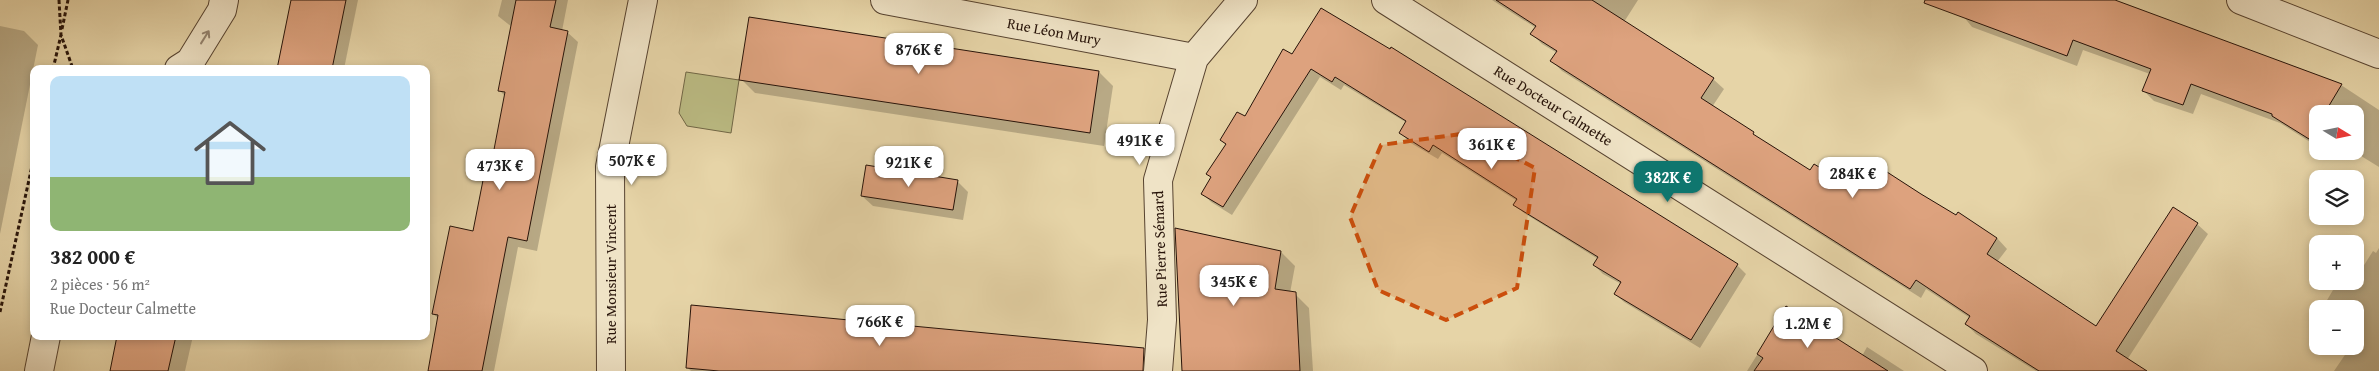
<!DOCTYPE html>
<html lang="fr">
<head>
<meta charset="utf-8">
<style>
  :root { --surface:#fff; --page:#f6f6f6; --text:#222; --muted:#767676; --line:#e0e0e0; --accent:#0f766e }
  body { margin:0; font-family:"Gentium Book Plus",serif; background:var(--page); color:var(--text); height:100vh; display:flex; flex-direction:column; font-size:19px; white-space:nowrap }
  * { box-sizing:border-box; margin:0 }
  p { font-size:16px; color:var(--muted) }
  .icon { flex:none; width:28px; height:28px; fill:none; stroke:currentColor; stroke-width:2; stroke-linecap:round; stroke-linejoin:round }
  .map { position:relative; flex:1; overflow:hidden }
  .sheet { position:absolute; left:30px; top:65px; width:400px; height:275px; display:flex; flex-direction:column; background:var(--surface); border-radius:10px; box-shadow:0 2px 8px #0003 }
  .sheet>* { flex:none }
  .needle { width:32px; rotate:100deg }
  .fabs { position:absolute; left:2309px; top:105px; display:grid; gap:10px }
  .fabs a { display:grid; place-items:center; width:55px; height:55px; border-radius:10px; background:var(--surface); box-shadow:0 2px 8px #0003; font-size:25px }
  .price { position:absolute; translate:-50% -42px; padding:0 11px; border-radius:10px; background:#fff; color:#222; font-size:16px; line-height:32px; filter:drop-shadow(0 1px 2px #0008) }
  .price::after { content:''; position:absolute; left:50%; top:30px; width:15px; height:11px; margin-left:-8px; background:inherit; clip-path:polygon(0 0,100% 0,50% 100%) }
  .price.current { background:var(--accent); color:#fff }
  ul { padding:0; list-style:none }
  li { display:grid; align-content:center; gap:10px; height:265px; padding:0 20px }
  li+li { border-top:1px solid var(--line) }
  li span { display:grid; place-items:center; height:155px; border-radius:10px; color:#555 }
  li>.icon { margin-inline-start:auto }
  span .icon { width:90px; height:90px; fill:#fffc; stroke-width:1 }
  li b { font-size:21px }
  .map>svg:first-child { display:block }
  .green { fill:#bbbb83; stroke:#716746 }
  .shadow { fill:#0003 }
  .building { fill:#dda27e; stroke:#271309 }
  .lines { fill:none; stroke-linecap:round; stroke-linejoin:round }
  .minor-casing { stroke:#574330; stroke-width:30 }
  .path { stroke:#271309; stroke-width:3; stroke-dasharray:4 2.5; stroke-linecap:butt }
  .minor { stroke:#efe3c6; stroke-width:28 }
  .oneway { stroke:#958571 }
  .marked { fill:#cb4e0c; fill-opacity:0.2; stroke:#cb4e0c; stroke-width:4; stroke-dasharray:10 6; stroke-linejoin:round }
  .labels { text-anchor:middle; stroke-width:4; stroke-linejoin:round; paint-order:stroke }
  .street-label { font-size:15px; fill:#271309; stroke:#efe3c6 }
</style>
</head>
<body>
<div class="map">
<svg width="2379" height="371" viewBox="0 0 2379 371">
  <rect width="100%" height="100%" fill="#e6d4a7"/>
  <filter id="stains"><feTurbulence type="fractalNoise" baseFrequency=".004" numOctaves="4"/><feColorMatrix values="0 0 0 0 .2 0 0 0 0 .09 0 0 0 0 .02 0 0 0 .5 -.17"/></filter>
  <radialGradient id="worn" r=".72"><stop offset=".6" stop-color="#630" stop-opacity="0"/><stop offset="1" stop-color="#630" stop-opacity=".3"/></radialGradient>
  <path class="green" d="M686,72L739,80L731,133L687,126L679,113Z"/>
  <g class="shadow">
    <path d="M293,0H358L344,69H278Z"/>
    <path d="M502,0H568L562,31L567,32L578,42L537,251L518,247L494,371H429L439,319L433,314L474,232L493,162L505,96L499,90L512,27L498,16Z"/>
    <path d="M1492,0H1638L1624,22L1713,79L1724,89L1712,107L1810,172L1854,190L1957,217L1997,238L2007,249L1997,262L2096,328L2197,224L2208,234L2127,360L2145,371H2036L1976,334L1966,324L1970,318L1926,289L1921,298L1562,71L1552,61L1557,53L1542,44L1532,34L1536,28Z"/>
    <path d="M1950,0H2111L2341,85L2379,110V167L2353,151H2355V114H2318V147L2280,123L2201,94L2193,114L2154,101L2144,91L2150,74L2083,50L2077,66L1972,27Z"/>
    <path d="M0,26L24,31L38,45L0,234Z"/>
    <path d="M1391,48L1737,265L1746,274L1700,348L1624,302L1615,294L1621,284L1603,274L1594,265L1598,259L1524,213L1515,205L1517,201L1442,153L1438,159L1409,142L1401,133L1407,123L1344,85L1341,90L1320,77L1232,215L1211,202L1203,194L1212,178L1208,174L1226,145L1221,140L1245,118L1293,56L1390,51Z"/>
    <path d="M1099,72L1113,86L1104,146L755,93L741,79Z"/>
    <path d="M957,181L968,192L963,220L873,206L862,196Z"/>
    <path d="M2379,248V371H2334L2351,346H2355V309H2325L2323,307L2333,290L2327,285L2329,281H2355V266L2361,270L2373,251L2376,253Z"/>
    <path d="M1281,252L1295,266L1290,293L1295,294L1309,308L1313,371H1183Z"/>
    <path d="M1787,307L1862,356L1867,347L1904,371H1747Z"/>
    <path d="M117,336H193L185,371H110Z"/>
    <path d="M687,367L1103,371H691Z"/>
  </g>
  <g class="building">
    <path d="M291,0H346L332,69H277Z"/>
    <path d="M516,0H556L550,27L568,31L527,241L508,237L482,371H428L438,315L432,314L450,226L473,231L487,160H492L505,92L498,91Z"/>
    <path d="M1496,0H1592L1714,78L1701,98L1754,132L1753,134L1810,170L1814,164L1854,188L1870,161L1921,194L1956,215L1958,212L1997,238L1987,254L2096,326L2173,207L2198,223L2116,351L2147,371H2039L1965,324L1970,316L1916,280L1910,289L1550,61L1557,51L1530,34L1536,26Z"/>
    <path d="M1925,0H2115L2342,84L2324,114H2318V124L2309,139L2272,116V114L2191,84L2183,105L2142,91L2151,69L2073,40L2067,56L1924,3Z"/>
    <path d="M1321,8L1390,49L1391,47L1738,264L1691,340L1614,294L1621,282L1593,265L1598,257L1513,205L1517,199L1433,145L1429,152L1399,133L1406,121L1335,77L1332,82L1311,69L1223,207L1201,194L1211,177L1206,174L1226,144L1220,140L1237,112L1245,116L1283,49L1292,54Z"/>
    <path d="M749,17L1099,71L1090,133L739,80Z"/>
    <path d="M866,165L958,180L953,210L861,196Z"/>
    <path d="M1175,228L1281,251L1275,289L1296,292L1300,371H1182Z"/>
    <path d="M691,305L1144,348L1143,371H719L686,368Z"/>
    <path d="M1786,306L1888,371H1754L1763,358L1757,354Z"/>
    <path d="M117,336H176L168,371H110Z"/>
  </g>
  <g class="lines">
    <g class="minor-casing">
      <g id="minor">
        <path id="s1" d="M885,0L1194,58"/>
        <path id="s2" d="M1386,0L1973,371"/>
        <path d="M2241,0L2379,54"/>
        <path d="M179,69L190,62L222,10L224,0"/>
        <path d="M39,371L46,336"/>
        <path d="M611,371L610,167L643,0"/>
        <path d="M1158,371L1162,320L1158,180L1194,58L1243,0"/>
      </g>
    </g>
    <g class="path">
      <path d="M59,0L61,35L73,69"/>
      <path d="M62,29L68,0"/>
      <path d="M53,69L61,35"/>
      <path d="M0,312L34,157"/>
    </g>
    <use href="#minor" class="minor"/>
  </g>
  <defs><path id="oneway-shaft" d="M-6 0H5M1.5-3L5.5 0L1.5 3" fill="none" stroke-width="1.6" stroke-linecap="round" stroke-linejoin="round" transform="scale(1.25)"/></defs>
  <use class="oneway" href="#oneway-shaft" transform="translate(205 37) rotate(-58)"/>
  <path class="marked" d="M1468,133L1535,168L1517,288L1446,320L1378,290L1350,217L1381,145Z"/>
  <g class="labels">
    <g class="street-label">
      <text dy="5" stroke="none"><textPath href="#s1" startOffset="172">Rue Léon Mury</textPath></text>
      <text dy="5" stroke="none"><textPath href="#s2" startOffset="198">Rue Docteur Calmette</textPath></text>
      <text transform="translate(1160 249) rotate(-92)" y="5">Rue Pierre Sémard</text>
      <text transform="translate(611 274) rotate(-90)" y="5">Rue Monsieur Vincent</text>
    </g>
  </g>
  <rect width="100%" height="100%" filter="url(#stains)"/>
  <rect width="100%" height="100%" fill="url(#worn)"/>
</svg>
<div class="fabs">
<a><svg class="needle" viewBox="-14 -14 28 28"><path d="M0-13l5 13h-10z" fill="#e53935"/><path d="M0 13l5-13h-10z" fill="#767676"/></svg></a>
<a><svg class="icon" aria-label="layers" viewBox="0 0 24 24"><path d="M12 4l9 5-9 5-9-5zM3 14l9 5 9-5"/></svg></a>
<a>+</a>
<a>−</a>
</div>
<b class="price" style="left:919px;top:75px">876K €</b>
<b class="price" style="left:1140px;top:166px">491K €</b>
<b class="price" style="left:1492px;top:170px">361K €</b>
<b class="price" style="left:632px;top:186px">507K €</b>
<b class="price" style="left:909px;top:188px">921K €</b>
<b class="price" style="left:500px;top:191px">473K €</b>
<b class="price" style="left:1853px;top:199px">284K €</b>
<b class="price current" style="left:1668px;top:203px">382K €</b>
<b class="price" style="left:1234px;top:307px">345K €</b>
<b class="price" style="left:880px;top:347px">766K €</b>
<b class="price" style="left:1808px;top:349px">1.2M €</b>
<section class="sheet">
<ul>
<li><span style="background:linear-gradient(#bfe0f5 65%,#8fb573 0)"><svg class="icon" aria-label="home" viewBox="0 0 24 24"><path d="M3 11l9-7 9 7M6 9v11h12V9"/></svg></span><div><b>382 000 €</b><p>2 pièces · 56 m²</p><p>Rue Docteur Calmette</p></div></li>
</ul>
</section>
</div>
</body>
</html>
